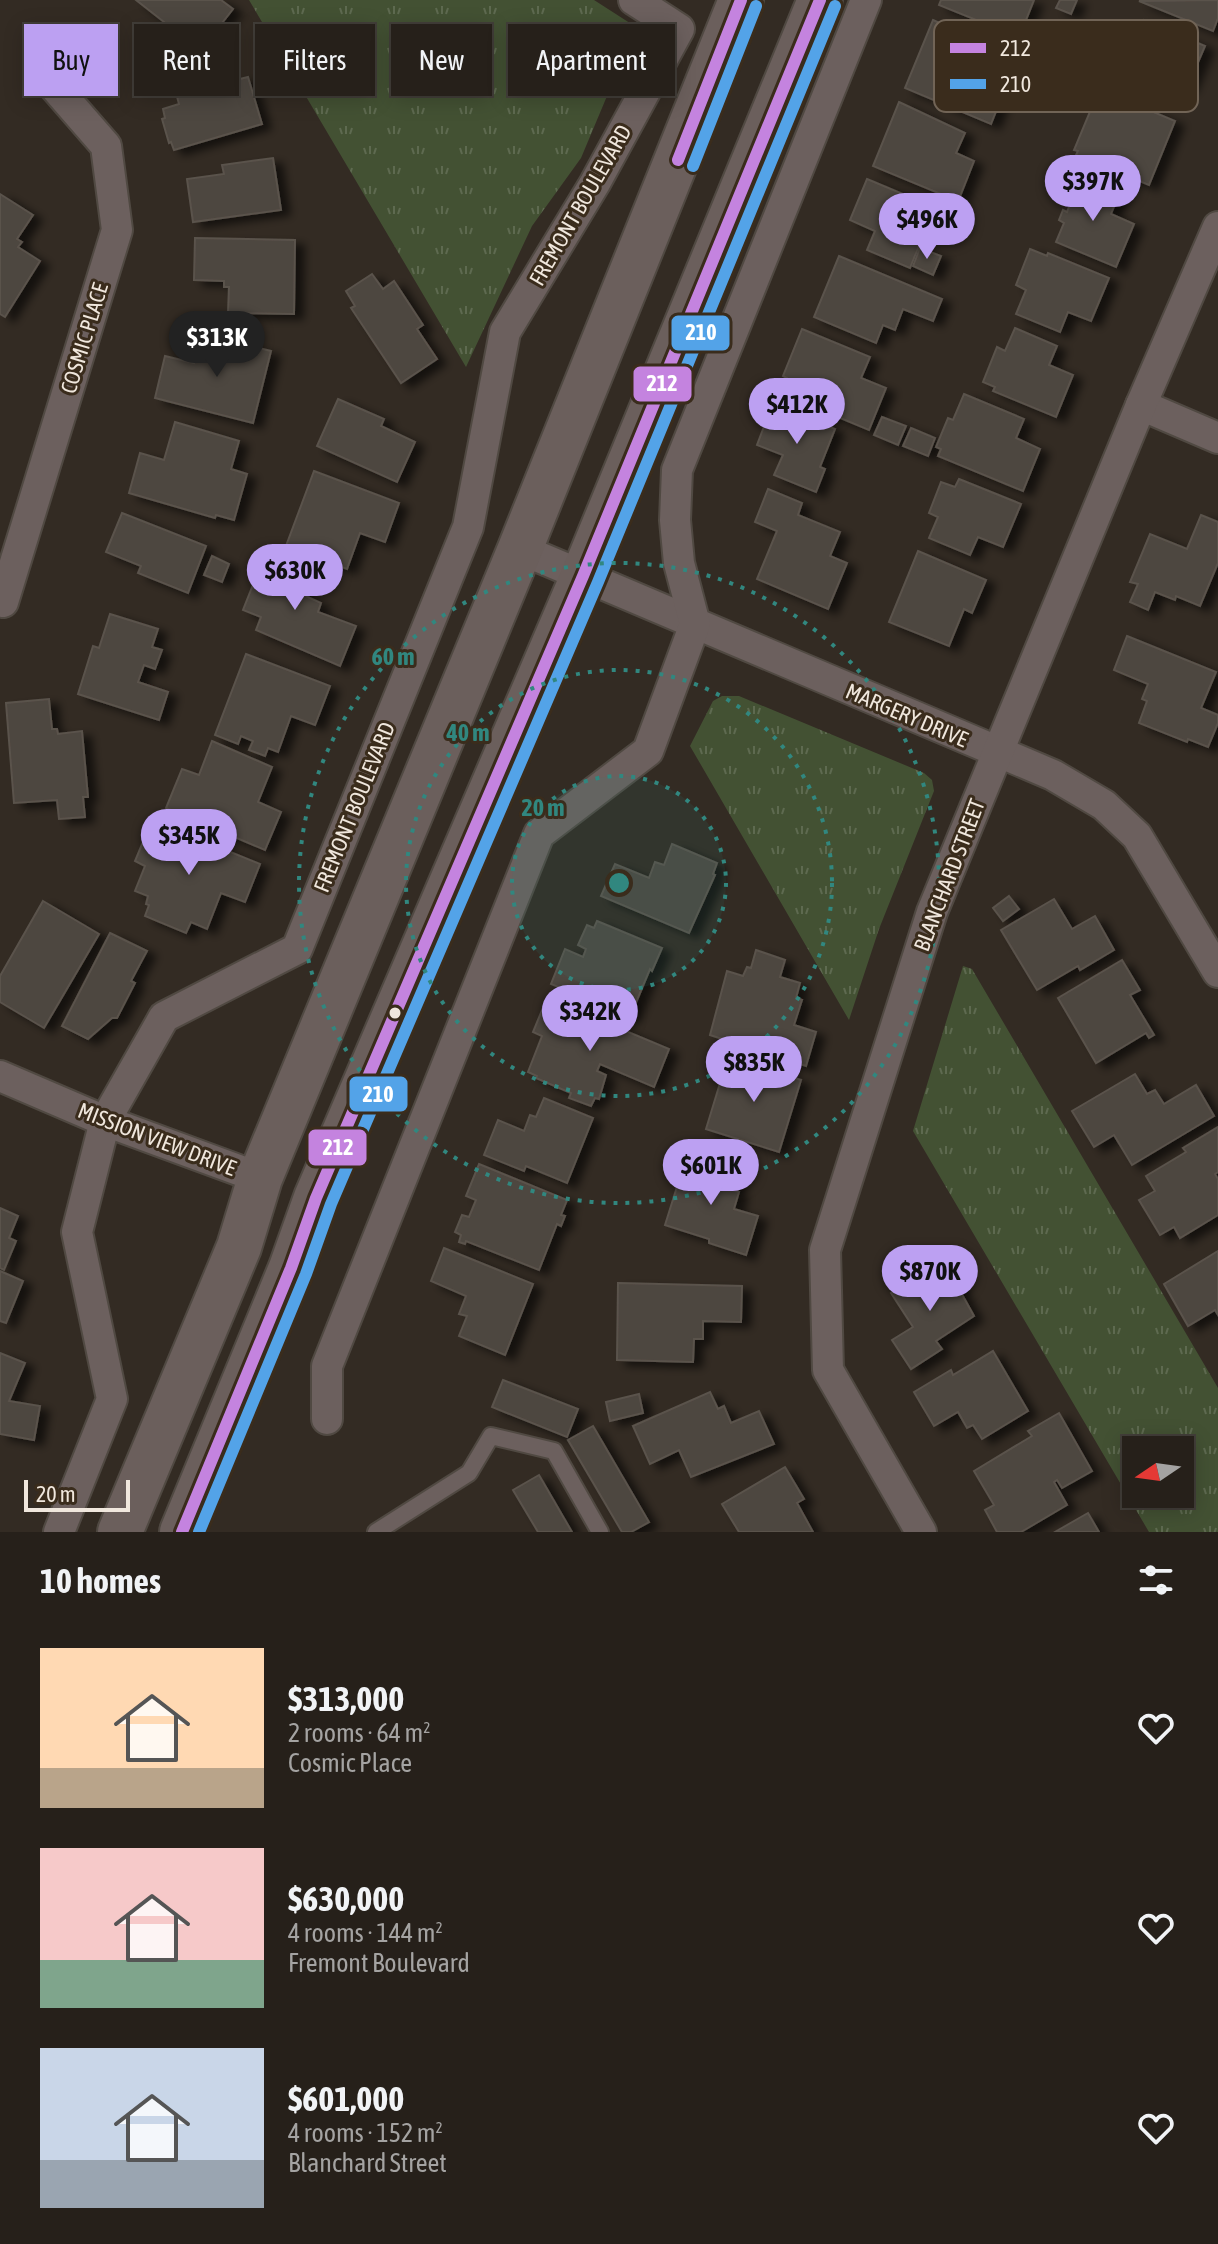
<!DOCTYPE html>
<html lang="en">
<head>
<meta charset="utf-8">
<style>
  :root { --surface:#26201a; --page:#2e2823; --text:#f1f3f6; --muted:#a4a3a2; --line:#423e39; --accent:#bca0f2 }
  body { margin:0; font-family:"Asap Condensed",sans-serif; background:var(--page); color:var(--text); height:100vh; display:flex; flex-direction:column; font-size:30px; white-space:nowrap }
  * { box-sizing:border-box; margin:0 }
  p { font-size:26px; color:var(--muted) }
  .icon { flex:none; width:44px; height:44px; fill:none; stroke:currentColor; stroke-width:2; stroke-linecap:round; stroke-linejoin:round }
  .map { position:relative; height:1532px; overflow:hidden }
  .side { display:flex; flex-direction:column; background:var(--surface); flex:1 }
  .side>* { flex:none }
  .banner { position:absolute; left:24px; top:24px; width:800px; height:72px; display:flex; gap:16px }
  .needle { width:52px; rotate:257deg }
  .buttons { position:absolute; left:1122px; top:1436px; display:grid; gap:16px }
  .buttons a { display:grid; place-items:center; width:72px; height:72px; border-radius:0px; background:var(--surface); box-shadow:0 4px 20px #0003,0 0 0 2px var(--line); font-size:40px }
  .scale { position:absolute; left:24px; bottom:20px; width:106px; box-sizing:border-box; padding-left:8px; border:4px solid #f0e7dd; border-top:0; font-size:22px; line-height:28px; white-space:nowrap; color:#f0e7dd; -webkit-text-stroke:6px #3a2c1c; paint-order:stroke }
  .price { position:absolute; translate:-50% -68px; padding:0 18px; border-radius:28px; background:var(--accent); color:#111; font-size:26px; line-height:52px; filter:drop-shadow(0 2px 4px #0008) }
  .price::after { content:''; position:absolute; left:50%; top:48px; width:24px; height:18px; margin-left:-12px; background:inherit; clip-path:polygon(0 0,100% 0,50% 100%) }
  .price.selected { background:#222; color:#fff }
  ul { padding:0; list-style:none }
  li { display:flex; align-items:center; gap:24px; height:200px; padding:0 40px }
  li span { display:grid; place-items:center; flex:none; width:224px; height:160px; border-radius:0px; color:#555 }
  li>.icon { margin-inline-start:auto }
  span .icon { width:96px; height:96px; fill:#fffc; stroke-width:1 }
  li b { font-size:34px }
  h2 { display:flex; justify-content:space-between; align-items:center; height:96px; padding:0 40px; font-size:34px }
  .chip { padding:0 28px; border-radius:0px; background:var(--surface); box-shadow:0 4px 20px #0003,0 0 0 2px var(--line); font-size:28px; line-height:72px }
  .chip.selected { background:var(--accent); color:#111 }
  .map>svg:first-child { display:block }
  .grass { fill:url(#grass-tufts); fill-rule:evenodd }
  .building { fill:#4e463f; stroke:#5a534c; stroke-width:2; filter:url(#shadow) }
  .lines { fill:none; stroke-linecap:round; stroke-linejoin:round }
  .service-casing { stroke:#504942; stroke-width:20 }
  .minor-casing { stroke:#504942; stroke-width:34 }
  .primary-casing { stroke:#504942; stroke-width:48 }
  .service { stroke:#6c605e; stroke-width:16 }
  .minor { stroke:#6c605e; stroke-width:30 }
  .primary { stroke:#6b5f5c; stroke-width:44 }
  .bus-1-casing { stroke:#3a2c1c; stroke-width:18 }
  .bus-2-casing { stroke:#3a2c1c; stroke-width:18 }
  .bus-1 { stroke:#c483df; stroke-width:12 }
  .bus-2 { stroke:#53a3e8; stroke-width:12 }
  .ring { fill:none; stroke:#31877f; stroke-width:4; stroke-dasharray:4 8 }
  .bus-dot { fill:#f0e7dd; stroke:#3a2c1c; stroke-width:3 }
  .labels { text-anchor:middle; stroke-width:6; stroke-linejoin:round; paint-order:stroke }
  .street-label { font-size:22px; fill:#f0e7dd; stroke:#3a2c1c }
  .key { fill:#3a2c1c; stroke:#716456; stroke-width:2 }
  .key-label { font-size:22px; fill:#f0e7dd }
  .centre { fill:#31877f; stroke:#3a2c1c; stroke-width:4 }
  .ring-label { font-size:24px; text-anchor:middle; font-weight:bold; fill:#31877f; stroke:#3a2c1c; stroke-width:6; stroke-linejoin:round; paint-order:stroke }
  .line-badge { stroke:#3a2c1c; stroke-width:3 }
  .badge-label { font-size:22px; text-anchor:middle; font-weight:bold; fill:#fff }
</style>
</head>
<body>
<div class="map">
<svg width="1218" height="1532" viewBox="0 0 1218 1532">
  <defs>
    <pattern id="grass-tufts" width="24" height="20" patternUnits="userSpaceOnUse" patternTransform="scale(2)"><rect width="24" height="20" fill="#435133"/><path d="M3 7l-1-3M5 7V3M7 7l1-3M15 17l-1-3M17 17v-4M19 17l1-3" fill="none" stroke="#5e6a50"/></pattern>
    <filter id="shadow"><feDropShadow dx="9" dy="5" stdDeviation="4" flood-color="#0009"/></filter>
  </defs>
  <rect width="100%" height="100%" fill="#332b23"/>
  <g class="grass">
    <path d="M249,0H594L636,27L581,158L532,226L466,367Z"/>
    <path d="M722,696H739L924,773L932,780L934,791L879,929L849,1020L690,746L713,701Z"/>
    <path d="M963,966L972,969L1218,1388V1532H1149L913,1131ZM1136,1450H1180V1494H1136Z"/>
  </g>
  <g class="building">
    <path d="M136,0H221L233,9L204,46L176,24L173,29Z"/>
    <path d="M941,0H1034L1020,35L1002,28L1001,30L939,5Z"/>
    <path d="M1060,0H1077L1071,14L1056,8Z"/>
    <path d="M1218,0V18L1213,31L1139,1Z"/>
    <path d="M933,20L997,50L989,70L995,72L994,75L1008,81L991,124L905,88Z"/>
    <path d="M1144,20L1205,46L1187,88L1163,78L1155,96L1113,79L1122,57L1128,59Z"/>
    <path d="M217,73L220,84L248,77L262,124L174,150L171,142L169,143L162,119L165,118L163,109L179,104L174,85Z"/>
    <path d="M1108,93L1175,121L1149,185L1076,155L1078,151L1074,150L1094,102L1103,105Z"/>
    <path d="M899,102L965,133L956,153L974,161L959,199L949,195L948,197L873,166Z"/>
    <path d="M273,158L281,210L193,222L187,179L224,174L222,165Z"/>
    <path d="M1074,176L1119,194L1111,214L1134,224L1116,267L1056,242L1064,223L1059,220L1063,210L1067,212L1070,204L1063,202Z"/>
    <path d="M867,179L929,205L914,243L919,246L910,268L867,250L875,231L850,220Z"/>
    <path d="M0,194L33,215L17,239L22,242L18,247L40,261L5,317L0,314Z"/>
    <path d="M195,238L295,240L294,314L228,313L229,287H224V281L194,280Z"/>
    <path d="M920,248L941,256L933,275L913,266Z"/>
    <path d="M1030,249L1047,256L1048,253L1109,278L1091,321L1068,312L1060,332L1016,314L1026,290L1016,285Z"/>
    <path d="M839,256L942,299L933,321L903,309L895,330L883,325L876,343L814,317Z"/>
    <path d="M372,274L383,289L394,281L423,325L417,329L437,359L401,383L351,308L355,306L346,291Z"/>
    <path d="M1015,328L1057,346L1049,365L1073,375L1056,417L993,391L995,387L983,382L997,347L1005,351Z"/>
    <path d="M802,329L870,357L861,378L886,388L869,430L780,393L787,378L783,376Z"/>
    <path d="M206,335L271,351L253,423L155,398L165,356L194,363L196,357L201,358Z"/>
    <path d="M964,394L1024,419L1016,438L1040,449L1023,491L938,456L941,449L936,447L948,418L953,420Z"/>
    <path d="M338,399L384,419L381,426L415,442L397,482L317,446Z"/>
    <path d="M773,403L835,429L820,467L825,469L816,492L774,475L783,455L757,445Z"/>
    <path d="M882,417L906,426L898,445L874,435Z"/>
    <path d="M175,422L239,441L231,469L247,474L234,520L216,515L215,518L129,493L140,453L164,460Z"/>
    <path d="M911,428L935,438L928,456L903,446Z"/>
    <path d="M314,471L399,503L385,542L360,533L347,569L286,546Z"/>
    <path d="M959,479L1021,504L1003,547L978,537L970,555L929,538L938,517L929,513L941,482L955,487Z"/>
    <path d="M768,489L802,503L798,515L840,532L830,556L847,563L828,609L757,579L777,531L755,522Z"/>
    <path d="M122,513L206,546L188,593L138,573L141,566L106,552Z"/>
    <path d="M1201,515L1218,522V563L1200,606L1176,596L1175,600L1155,592L1148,610L1130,602L1138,584L1130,582L1150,534L1187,549Z"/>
    <path d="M918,551L986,580L972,613L964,609L949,646L889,622Z"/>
    <path d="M266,552L308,568L299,593L321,603L318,612L356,626L340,666L256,630L261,617L243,610Z"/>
    <path d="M212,556L229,564L222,582L204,575Z"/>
    <path d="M110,614L158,629L152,647L162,650L155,669L144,665L138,682L168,692L159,720L78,694L93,646L99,648Z"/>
    <path d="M1127,636L1216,672L1201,708L1218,715V723L1208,747L1188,739L1187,742L1139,723L1147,701L1142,699L1148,684L1114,670Z"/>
    <path d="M246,654L330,686L315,725L291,716L278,752L268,748L265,756L249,750L253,741L241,736L238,744L215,735Z"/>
    <path d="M49,699L52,729H57L58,734L82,731L88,797H83L85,817L59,819L57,800L14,803L6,703Z"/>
    <path d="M212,741L272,767L258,802L281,812L265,850L166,808L182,769L199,775Z"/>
    <path d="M152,820L260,864L245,902L221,893L207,929L191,922L186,933L145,916L149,905L146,904L148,896L135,891L145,866L135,861Z"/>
    <path d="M672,844L717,863L713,874L715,875L689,933L601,896L615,864L649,878L655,862L664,865Z"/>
    <path d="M1009,896L1019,909L1003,921L993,908Z"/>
    <path d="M1054,899L1072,929L1095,916L1114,950L1080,970L1078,966L1037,990L1001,930Z"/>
    <path d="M43,901L99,934L44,1028L0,1002V976Z"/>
    <path d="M597,921L662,948L652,971L650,969L630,1017L551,984L565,949L583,957L586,949L578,945L587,925L594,928Z"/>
    <path d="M110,933L147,951L131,981L135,983L117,1018H112L88,1039L62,1026Z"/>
    <path d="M756,950L785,960L780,977L800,983L796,998L802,1000L794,1025L816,1032L806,1066L710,1035L727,971L743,976L747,967L751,968Z"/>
    <path d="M1122,960L1140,990L1130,995L1154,1035L1149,1038L1146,1033L1096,1063L1058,998Z"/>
    <path d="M547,998L669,1049L654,1087L600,1064L597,1071L606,1075L599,1099L595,1098L591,1106L569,1098L571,1093L536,1078L537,1076L528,1072L542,1036L533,1032Z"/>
    <path d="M728,1057L801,1080L779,1152L706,1129Z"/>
    <path d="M1135,1074L1147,1094L1155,1090L1164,1104L1196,1085L1214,1116L1132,1165L1114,1135L1094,1147L1072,1111Z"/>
    <path d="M544,1098L593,1118L567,1183L526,1166L524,1171L484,1155L498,1120L524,1131L530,1115L536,1117Z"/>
    <path d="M1218,1127V1172L1215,1174L1218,1179V1215L1180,1238L1174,1227L1160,1235L1139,1200L1155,1191L1146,1176L1186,1152L1183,1148Z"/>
    <path d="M686,1158L738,1174L733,1190L739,1192L734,1209L758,1216L746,1255L709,1243V1239L665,1225Z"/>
    <path d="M479,1164L567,1200L561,1215L565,1216L561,1226L557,1224L539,1270L466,1241L465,1244L459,1242L461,1235L455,1232L462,1215L469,1217L476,1200L466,1196Z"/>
    <path d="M0,1208L18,1216L9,1238L16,1241L4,1270L0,1268Z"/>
    <path d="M444,1248L533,1284L505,1355L459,1336L467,1316L459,1314L466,1296L431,1281Z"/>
    <path d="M1218,1251V1315L1215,1310L1188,1326L1164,1284Z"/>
    <path d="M943,1260L974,1316L936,1341L942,1349L911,1369L892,1340L913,1327L891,1293Z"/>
    <path d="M0,1271L23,1281L6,1323L0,1321Z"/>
    <path d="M618,1283L742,1286L741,1322L703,1321V1339H694L693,1362L617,1360Z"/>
    <path d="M993,1351L1028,1411L982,1439L973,1425L967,1428L958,1412L934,1426L914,1392L951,1370L953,1375Z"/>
    <path d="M0,1353L25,1363L9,1401L40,1406L34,1440L0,1434Z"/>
    <path d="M503,1380L578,1409L567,1437L492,1407Z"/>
    <path d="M710,1392L718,1409L724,1406L731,1423L759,1411L774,1444L691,1477L679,1450L650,1464L633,1426Z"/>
    <path d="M639,1394L643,1413L610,1421L606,1402Z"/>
    <path d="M1059,1413L1092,1471L1062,1488L1057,1480L1054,1482L1067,1505L1021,1532H997L985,1510L994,1505L974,1471L1032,1436L1028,1431Z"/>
    <path d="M593,1426L649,1522L631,1532H622L568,1440Z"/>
    <path d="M785,1467L804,1499L797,1503L813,1532H739L722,1504Z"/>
    <path d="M539,1475L572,1532H538L513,1490Z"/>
    <path d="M1088,1513L1099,1532H1055Z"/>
  </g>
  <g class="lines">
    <g class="service-casing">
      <path id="service" d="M376,1532L469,1473L491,1436L554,1451L600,1532"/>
    </g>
    <g class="minor-casing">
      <g id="minor">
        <path d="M1141,405L1218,438"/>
        <path d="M520,549L1053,775L1104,805L1137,836L1218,972"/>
        <path d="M0,600L3,602L117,230L106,146L53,85"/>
        <path d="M0,1076L105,1121L260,1178"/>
        <path d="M327,1419V1366L539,834L648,751L695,624L679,563L675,520L677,470L866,0"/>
        <path d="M59,1532L112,1399L77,1232L105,1121L164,1017L297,949L468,527L505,332L595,183L679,29L634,0"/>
        <path d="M921,1532L828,1370L825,1250L932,912L1141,405L1218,227"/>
      </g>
    </g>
    <g class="primary-casing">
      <g id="primary">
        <path d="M120,1532L239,1247L260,1178L520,549L741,0"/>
        <path d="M182,1532L291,1268L316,1198L583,576L820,0"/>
      </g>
    </g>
    <use href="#service" class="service"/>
    <use href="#minor" class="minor"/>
    <use href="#primary" class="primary"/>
    <g class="bus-1-casing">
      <g id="bus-1">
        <path d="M678,160L741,0"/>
        <path d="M182,1532L291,1268L316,1198L583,576L820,0"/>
      </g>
    </g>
    <g class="bus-2-casing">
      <g id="bus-2">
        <path d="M693,166L756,6"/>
        <path d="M199,1532L306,1274L331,1204L598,582L835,6"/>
      </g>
    </g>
    <use href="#bus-1" class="bus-1"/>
    <use href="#bus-2" class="bus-2"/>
  </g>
  <circle cx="619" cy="883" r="107" fill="#31877f" fill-opacity=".12"/>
  <g class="ring">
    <circle cx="619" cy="883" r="107"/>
    <circle cx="619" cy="883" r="213"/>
    <circle cx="619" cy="883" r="320"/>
  </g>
  <circle class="bus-dot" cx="395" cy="1013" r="7"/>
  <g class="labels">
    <g class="street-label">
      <text transform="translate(580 205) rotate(-60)" y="8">FREMONT BOULEVARD</text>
      <text transform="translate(84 338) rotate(-73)" y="8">COSMIC PLACE</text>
      <text transform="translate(907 715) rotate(23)" y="8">MARGERY DRIVE</text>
      <text transform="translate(354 807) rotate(-68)" y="8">FREMONT BOULEVARD</text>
      <text transform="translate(949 875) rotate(-69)" y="8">BLANCHARD STREET</text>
      <text transform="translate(157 1139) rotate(21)" y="8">MISSION VIEW DRIVE</text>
    </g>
  </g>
  <rect x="934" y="20" width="264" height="92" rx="12" class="key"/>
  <rect x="950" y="43" width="36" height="10" fill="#c483df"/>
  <rect x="950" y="79" width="36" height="10" fill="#53a3e8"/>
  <g class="key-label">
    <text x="1000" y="56">212</text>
    <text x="1000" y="92">210</text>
  </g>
  <circle cx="619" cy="883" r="12" class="centre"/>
  <g class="ring-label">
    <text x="393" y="665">60 m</text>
    <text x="468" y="741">40 m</text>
    <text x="543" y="816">20 m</text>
  </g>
  <g class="line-badge">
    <rect x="670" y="314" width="61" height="38" rx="8" fill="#53a3e8"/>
    <rect x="632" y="365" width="61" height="38" rx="8" fill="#c483df"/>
    <rect x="348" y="1075" width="61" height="38" rx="8" fill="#53a3e8"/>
    <rect x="307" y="1128" width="61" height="39" rx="8" fill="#c483df"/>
  </g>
  <g class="badge-label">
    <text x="701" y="340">210</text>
    <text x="662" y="391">212</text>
    <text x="378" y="1102">210</text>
    <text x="338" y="1155">212</text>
  </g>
</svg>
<div class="buttons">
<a><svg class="needle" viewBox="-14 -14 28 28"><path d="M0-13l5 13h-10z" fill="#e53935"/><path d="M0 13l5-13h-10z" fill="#a4a3a2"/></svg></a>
</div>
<div class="scale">20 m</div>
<b class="price" style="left:1093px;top:223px">$397K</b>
<b class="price" style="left:927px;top:261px">$496K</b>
<b class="price selected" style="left:217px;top:379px">$313K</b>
<b class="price" style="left:797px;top:446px">$412K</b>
<b class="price" style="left:295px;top:612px">$630K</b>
<b class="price" style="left:189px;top:877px">$345K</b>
<b class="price" style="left:590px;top:1053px">$342K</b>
<b class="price" style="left:754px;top:1104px">$835K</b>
<b class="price" style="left:711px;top:1207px">$601K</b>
<b class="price" style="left:930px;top:1313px">$870K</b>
<div class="banner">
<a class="chip selected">Buy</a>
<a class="chip">Rent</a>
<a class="chip">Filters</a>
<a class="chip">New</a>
<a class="chip">Apartment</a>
</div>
</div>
<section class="side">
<h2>10 homes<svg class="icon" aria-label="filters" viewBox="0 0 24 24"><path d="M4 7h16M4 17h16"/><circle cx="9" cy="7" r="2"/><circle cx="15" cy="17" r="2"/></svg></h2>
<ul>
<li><span style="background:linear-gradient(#ffd9b3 75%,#b9a48a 0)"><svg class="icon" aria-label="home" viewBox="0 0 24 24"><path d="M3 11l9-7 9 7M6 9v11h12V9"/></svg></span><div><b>$313,000</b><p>2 rooms · 64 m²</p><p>Cosmic Place</p></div><svg class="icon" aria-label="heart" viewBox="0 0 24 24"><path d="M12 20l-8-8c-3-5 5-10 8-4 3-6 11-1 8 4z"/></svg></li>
<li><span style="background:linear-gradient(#f6c9c9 70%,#7fa58c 0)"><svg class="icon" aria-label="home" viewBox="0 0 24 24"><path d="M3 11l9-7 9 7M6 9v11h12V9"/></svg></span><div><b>$630,000</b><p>4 rooms · 144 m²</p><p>Fremont Boulevard</p></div><svg class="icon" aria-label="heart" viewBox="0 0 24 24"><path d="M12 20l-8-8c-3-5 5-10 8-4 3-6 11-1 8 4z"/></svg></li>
<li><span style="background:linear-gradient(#c9d6e8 70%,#9aa5b1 0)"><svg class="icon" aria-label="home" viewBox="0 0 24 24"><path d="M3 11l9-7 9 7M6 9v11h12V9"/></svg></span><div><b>$601,000</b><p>4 rooms · 152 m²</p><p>Blanchard Street</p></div><svg class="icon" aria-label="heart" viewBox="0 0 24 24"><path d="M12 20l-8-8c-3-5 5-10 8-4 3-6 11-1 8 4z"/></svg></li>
</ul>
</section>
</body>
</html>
